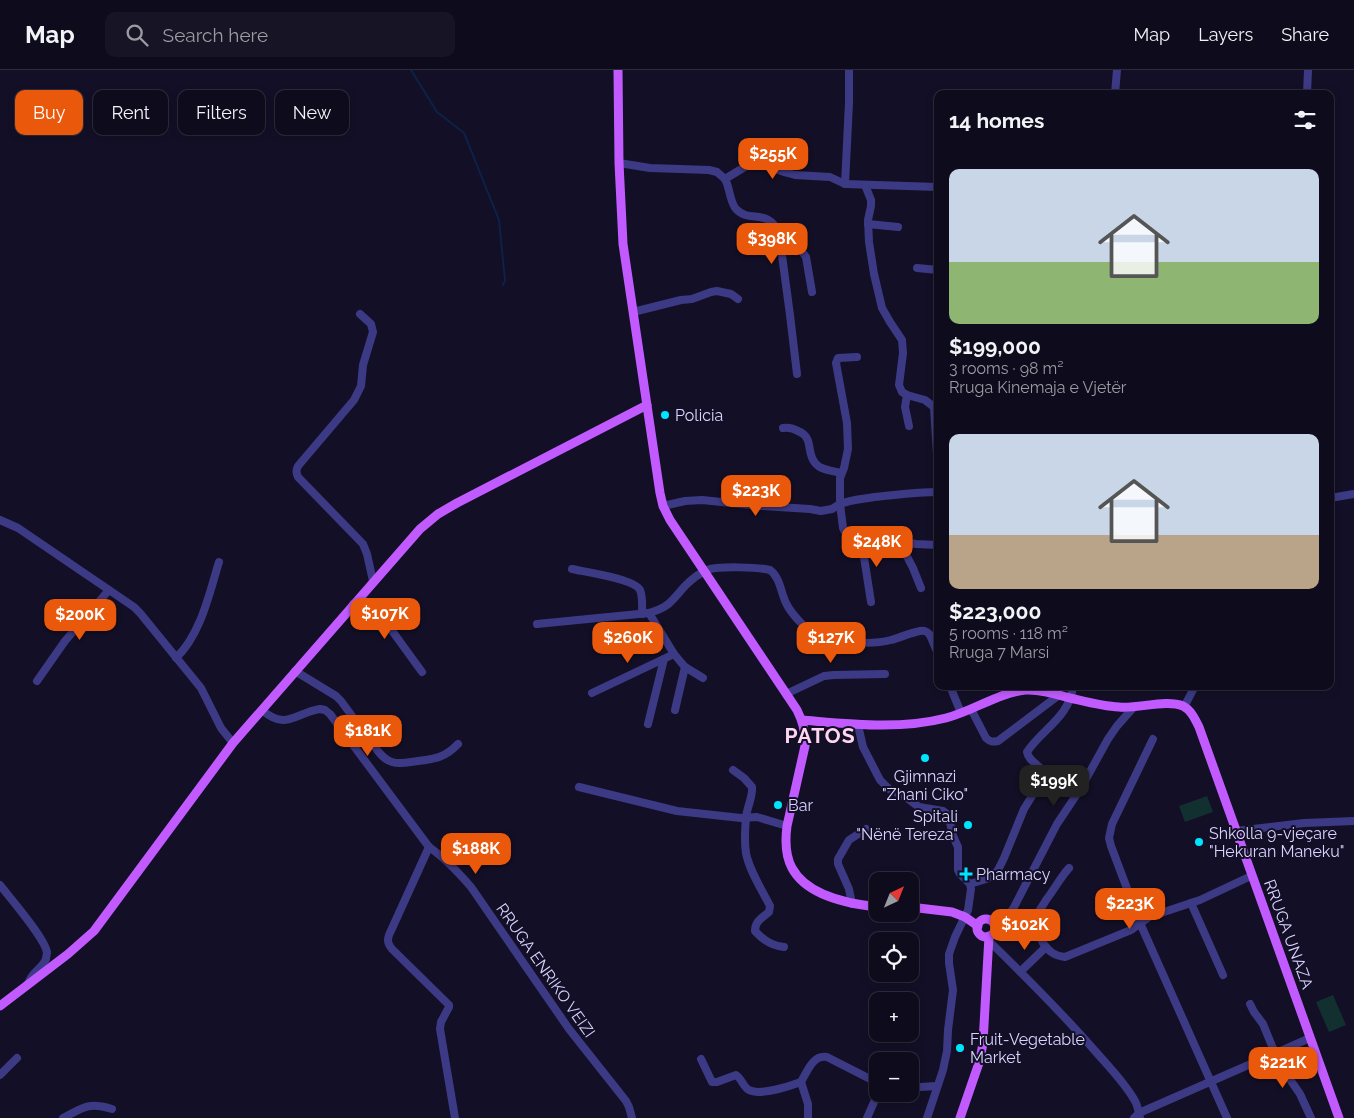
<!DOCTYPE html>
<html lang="en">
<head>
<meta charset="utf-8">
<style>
  :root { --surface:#0e0b1c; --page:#171425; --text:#f1f3f6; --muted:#9b9ba3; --line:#2e2b3b; --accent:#ea580c }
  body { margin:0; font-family:Raleway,sans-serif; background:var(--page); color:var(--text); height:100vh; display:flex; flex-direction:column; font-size:19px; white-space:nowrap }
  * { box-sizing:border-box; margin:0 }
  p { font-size:16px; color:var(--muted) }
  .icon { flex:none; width:28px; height:28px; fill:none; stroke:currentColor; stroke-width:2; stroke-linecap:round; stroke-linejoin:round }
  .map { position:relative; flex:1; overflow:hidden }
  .panel { position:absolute; left:934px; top:20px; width:400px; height:600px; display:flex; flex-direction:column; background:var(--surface); border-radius:10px; box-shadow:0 2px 8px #0003,0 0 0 1px var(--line) }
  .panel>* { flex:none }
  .top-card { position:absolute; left:15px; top:20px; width:475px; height:45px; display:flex; gap:10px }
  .needle { width:32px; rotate:43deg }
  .buttons { position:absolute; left:869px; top:802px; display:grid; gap:10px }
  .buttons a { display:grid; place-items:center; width:50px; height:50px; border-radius:10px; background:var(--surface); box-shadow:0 2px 8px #0003,0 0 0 1px var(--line); font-size:25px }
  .price { position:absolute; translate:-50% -42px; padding:0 11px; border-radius:10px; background:var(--accent); color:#fff; font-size:16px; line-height:32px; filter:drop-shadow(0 1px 2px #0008) }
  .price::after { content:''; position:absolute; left:50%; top:30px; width:15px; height:11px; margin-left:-8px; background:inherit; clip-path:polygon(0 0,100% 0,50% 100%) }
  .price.current { background:#222; color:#fff }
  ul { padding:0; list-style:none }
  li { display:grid; align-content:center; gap:10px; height:265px; padding:0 15px }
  li span { display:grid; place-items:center; height:155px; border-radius:10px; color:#555 }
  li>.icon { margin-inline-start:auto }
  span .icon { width:90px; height:90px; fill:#fffc; stroke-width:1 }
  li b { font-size:21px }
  h2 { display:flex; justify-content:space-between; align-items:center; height:60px; padding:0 15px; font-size:21px }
  .pill { padding:0 18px; border-radius:10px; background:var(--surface); box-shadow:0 2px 8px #0003,0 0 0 1px var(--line); font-size:18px; line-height:45px }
  .pill.current { background:var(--accent); color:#fff }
  header { display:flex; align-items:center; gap:30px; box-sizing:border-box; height:70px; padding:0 25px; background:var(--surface); border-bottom:1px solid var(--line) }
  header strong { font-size:24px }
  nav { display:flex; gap:28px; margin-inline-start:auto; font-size:18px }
  .search { width:350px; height:45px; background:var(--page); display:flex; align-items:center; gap:12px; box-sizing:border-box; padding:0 18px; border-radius:10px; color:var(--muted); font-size:19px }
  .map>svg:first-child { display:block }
  .green { fill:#12302f }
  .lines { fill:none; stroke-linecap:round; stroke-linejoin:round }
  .stream { stroke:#0c2248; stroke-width:2 }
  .minor { stroke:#3d3a85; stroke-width:8 }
  .major { stroke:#c25bff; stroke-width:9 }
  .poi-dot { fill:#00e5ff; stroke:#130f26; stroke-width:2 }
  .labels { text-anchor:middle; stroke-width:4; stroke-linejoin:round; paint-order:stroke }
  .poi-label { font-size:16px; fill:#d9d4ff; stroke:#130f26; text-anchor:start }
  .street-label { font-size:16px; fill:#d9d4ff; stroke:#130f26 }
  .district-label { font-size:21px; font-weight:bold; letter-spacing:1px; fill:#ffd6f0; stroke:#130f26 }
</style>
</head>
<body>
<header>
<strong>Map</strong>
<div class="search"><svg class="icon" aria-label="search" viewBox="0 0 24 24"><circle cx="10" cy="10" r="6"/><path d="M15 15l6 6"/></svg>Search here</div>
<nav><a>Map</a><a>Layers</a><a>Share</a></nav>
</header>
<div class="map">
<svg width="1354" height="1048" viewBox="0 0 1354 1048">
  <rect width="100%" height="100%" fill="#130f26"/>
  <g class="green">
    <path d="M1207,726L1213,742L1185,752L1179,736Z"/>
    <path d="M1333,925L1346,955L1329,962L1316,932Z"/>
  </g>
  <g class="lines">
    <path class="stream" d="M411,0L437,42L464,63L499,150L505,210L503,215"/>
    <g class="minor">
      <path d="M1115,24L1117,0"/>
      <path d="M1307,24L1308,0"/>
      <path d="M619,93L650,98L709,100L717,102L725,109L748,95L762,94L784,102L795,105L830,107L845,114L938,117"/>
      <path d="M725,109C730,118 730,133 736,139C750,154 767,137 779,163L790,245L797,304"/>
      <path d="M845,114L849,33V0"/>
      <path d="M865,115L871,130V136L868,150L869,172L874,204L882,238L890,252L902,270L903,283L899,315L902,322L907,325L925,330L934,337L938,400"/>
      <path d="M868,154L898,157"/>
      <path d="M781,171L801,180L806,187L812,222"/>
      <path d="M917,198L938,200"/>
      <path d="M633,242L681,230L692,229L711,222L717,221L731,224L738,229"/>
      <path d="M360,244L371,254L373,262L363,295L361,316L354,330L298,396C296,400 296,402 298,407L363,474L367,484L373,511"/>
      <path d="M907,325L905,337L909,356"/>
      <path d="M783,358C789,357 793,358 798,361C815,368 805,383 816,394C821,400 834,401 841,403"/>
      <path d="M1330,428L1354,424"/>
      <path d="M663,436L685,431L702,430L761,436L810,439L821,441L832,439L840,434V408L844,398L848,379L847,353L838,304L836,293L838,288L857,287"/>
      <path d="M0,450L18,458L134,537L140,543L201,618L221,658L233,673"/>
      <path d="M861,468L871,532"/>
      <path d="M899,471L916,474L938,475"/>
      <path d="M572,499C585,502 635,509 640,520C643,527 642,537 642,544"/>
      <path d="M921,518L913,498L899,471C882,465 864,470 847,466L843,458L840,434C850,430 863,429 874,427C896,425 916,422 938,422"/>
      <path d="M353,534L364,543L381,548L385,551L422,602"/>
      <path d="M649,543L674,584L685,597L703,608"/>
      <path d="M537,554L649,543C670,537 671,531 685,516C691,510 700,503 707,500C718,496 758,497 770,500C780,507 781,523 786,533C791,544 799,551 807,559"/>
      <path d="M930,565L938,584"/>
      <path d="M840,571C855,573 876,574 891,570C899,568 907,564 916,562C923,560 926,560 930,565"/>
      <path d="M176,588C201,564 209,524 219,492"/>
      <path d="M295,601L336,626L341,631L377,680C381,685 385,690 392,692C398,694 405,693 411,692C431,689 443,690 458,674"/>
      <path d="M37,611L65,571L109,520"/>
      <path d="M950,616L961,643"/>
      <path d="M592,623L674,584"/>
      <path d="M786,624L824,606L834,605L885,604"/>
      <path d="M1184,637L1195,616"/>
      <path d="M971,639L986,668C990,672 993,672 998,671L1059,625"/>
      <path d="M262,640C286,661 295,643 320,639L325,640L330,644L429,777C445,788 458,802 471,817L569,959L626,1031L629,1037L632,1048"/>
      <path d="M675,640L685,597"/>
      <path d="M648,654L664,589"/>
      <path d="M858,655L863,677L880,710L889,719L907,728L919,737L943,741L947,744L949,748L953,766L958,777V800L960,804L970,814L971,819L968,840L955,867L949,884V893L953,920L948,960L947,981L943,1000L927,1048"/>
      <path d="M1153,669L1112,754L1109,768L1111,776L1140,853L1227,1048"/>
      <path d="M733,700L744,708L752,717C753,727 747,737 746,747C745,759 744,771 746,783C749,800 762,820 770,836L769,842C762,848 755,851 755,861C763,870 772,876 784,877"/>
      <path d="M579,717L677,741L741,748L757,747L787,756"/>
      <path d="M1236,761L1304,753L1354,751"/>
      <path d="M429,777L389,865C387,871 388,874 392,879L449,935V937L441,952L440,959L455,1048"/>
      <path d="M1069,798C1060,808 1054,820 1046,830C1043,836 1038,841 1036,847C1034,856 1039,866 1043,873C1049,882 1055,886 1065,887L1131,860L1149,847L1200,830L1251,806"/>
      <path d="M970,814L986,809L994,804L998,800L1004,788L1024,739L1045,705C1042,695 1029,693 1027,682C1041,660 1070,647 1073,616"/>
      <path d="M0,815C11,829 44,867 47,882C47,884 46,887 46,889C42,899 32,901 28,914"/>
      <path d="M1191,833L1223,905"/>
      <path d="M852,834L849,819L838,794V789L849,770L866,759"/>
      <path d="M994,854L1006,847L1013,839L1057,754L1081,718L1108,669L1117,656L1133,638"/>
      <path d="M989,871C1026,907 1062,943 1096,982C1109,997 1127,1015 1136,1033C1138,1038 1139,1043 1140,1048"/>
      <path d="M1021,901L1046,877"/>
      <path d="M1250,934L1254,942L1263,954L1272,976L1287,1005L1300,1024L1311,1048"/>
      <path d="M701,989L712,1012H717L736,1005C742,1009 743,1017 749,1020C760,1026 790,1016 801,1012C807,1002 813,984 827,987L878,1013"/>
      <path d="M0,1005L17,988"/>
      <path d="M801,1012L808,1034V1048"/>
      <path d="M910,1019L920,1017L936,1016"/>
      <path d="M63,1048C84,1037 88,1032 112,1039"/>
      <path d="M867,1048L878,1023"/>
      <path d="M1134,1048L1139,1043L1310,968"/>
    </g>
    <g class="major">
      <path d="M618,0L619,93L623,174L660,423L663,436L670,450L797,640C803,652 806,663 805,676L787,756C785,771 785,785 792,798C807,826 849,834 878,837"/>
      <path d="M802,650C850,654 899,660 946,648C973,641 998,623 1025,620C1039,619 1053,623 1066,627C1084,631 1101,636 1119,637C1138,639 1166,629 1183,636C1191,640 1195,649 1199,657L1339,1048"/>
      <path d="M910,837L952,842L965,847L978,856"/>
      <circle cx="986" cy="858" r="9"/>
      <path d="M0,936L68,884L94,861L233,673L420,459L438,444L457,433L647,335"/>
      <path d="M960,1048L980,990L983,973L989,866"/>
    </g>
  </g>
  <g class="poi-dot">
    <circle cx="665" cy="345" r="5"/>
    <circle cx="925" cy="688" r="5"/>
    <circle cx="778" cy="735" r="5"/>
    <circle cx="968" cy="755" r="5"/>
    <circle cx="1199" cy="772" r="5"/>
    <path d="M963.5 796.5h5v5h5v5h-5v5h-5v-5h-5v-5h5z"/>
    <circle cx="960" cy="978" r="5"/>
  </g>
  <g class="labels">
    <g class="poi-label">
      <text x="675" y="351">Policia</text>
      <text x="925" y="712" text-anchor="middle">Gjimnazi<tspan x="925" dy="18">"Zhani Ciko"</tspan></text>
      <text x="788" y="741">Bar</text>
      <text x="958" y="752" text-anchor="end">Spitali<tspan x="958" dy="18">"Nënë Tereza"</tspan></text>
      <text x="1209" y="769">Shkolla 9-vjeçare<tspan x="1209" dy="18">"Hekuran Maneku"</tspan></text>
      <text x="976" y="810">Pharmacy</text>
      <text x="970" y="975">Fruit-Vegetable<tspan x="970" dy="18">Market</tspan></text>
    </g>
    <g class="street-label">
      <text transform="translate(1289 864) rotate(70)" y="6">RRUGA UNAZA</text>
      <text transform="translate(546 900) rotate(55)" y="6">RRUGA ENRIKO VEIZI</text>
    </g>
    <g class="district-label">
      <text x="820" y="673">PATOS</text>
    </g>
  </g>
</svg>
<div class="buttons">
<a><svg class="needle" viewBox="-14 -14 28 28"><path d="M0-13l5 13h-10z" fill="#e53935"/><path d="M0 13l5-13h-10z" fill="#9b9ba3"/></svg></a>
<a><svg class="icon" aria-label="locate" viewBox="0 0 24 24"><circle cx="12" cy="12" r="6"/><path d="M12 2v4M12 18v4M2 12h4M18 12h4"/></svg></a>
<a>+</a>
<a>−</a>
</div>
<b class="price" style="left:773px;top:110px">$255K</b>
<b class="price" style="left:772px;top:195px">$398K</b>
<b class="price" style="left:756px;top:447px">$223K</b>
<b class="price" style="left:877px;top:498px">$248K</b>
<b class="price" style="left:385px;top:570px">$107K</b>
<b class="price" style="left:80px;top:571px">$200K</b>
<b class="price" style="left:628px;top:594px">$260K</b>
<b class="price" style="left:831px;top:594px">$127K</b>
<b class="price" style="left:368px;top:687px">$181K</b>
<b class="price current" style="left:1054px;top:737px">$199K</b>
<b class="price" style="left:476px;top:805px">$188K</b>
<b class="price" style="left:1130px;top:860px">$223K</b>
<b class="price" style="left:1025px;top:881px">$102K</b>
<b class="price" style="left:1283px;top:1019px">$221K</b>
<div class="top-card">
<a class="pill current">Buy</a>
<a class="pill">Rent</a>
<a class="pill">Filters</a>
<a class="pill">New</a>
</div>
<section class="panel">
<h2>14 homes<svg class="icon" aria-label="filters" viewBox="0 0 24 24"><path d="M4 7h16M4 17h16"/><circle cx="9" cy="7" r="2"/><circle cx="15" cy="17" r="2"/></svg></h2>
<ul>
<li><span style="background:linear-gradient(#c9d6e8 60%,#8fb573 0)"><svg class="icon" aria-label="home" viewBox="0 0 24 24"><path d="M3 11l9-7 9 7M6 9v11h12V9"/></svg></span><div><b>$199,000</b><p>3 rooms · 98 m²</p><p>Rruga Kinemaja e Vjetër</p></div></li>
<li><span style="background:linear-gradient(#c9d6e8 65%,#b9a48a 0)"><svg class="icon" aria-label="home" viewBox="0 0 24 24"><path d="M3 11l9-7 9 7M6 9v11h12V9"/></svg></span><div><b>$223,000</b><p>5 rooms · 118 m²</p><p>Rruga 7 Marsi</p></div></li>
</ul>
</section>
</div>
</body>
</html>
